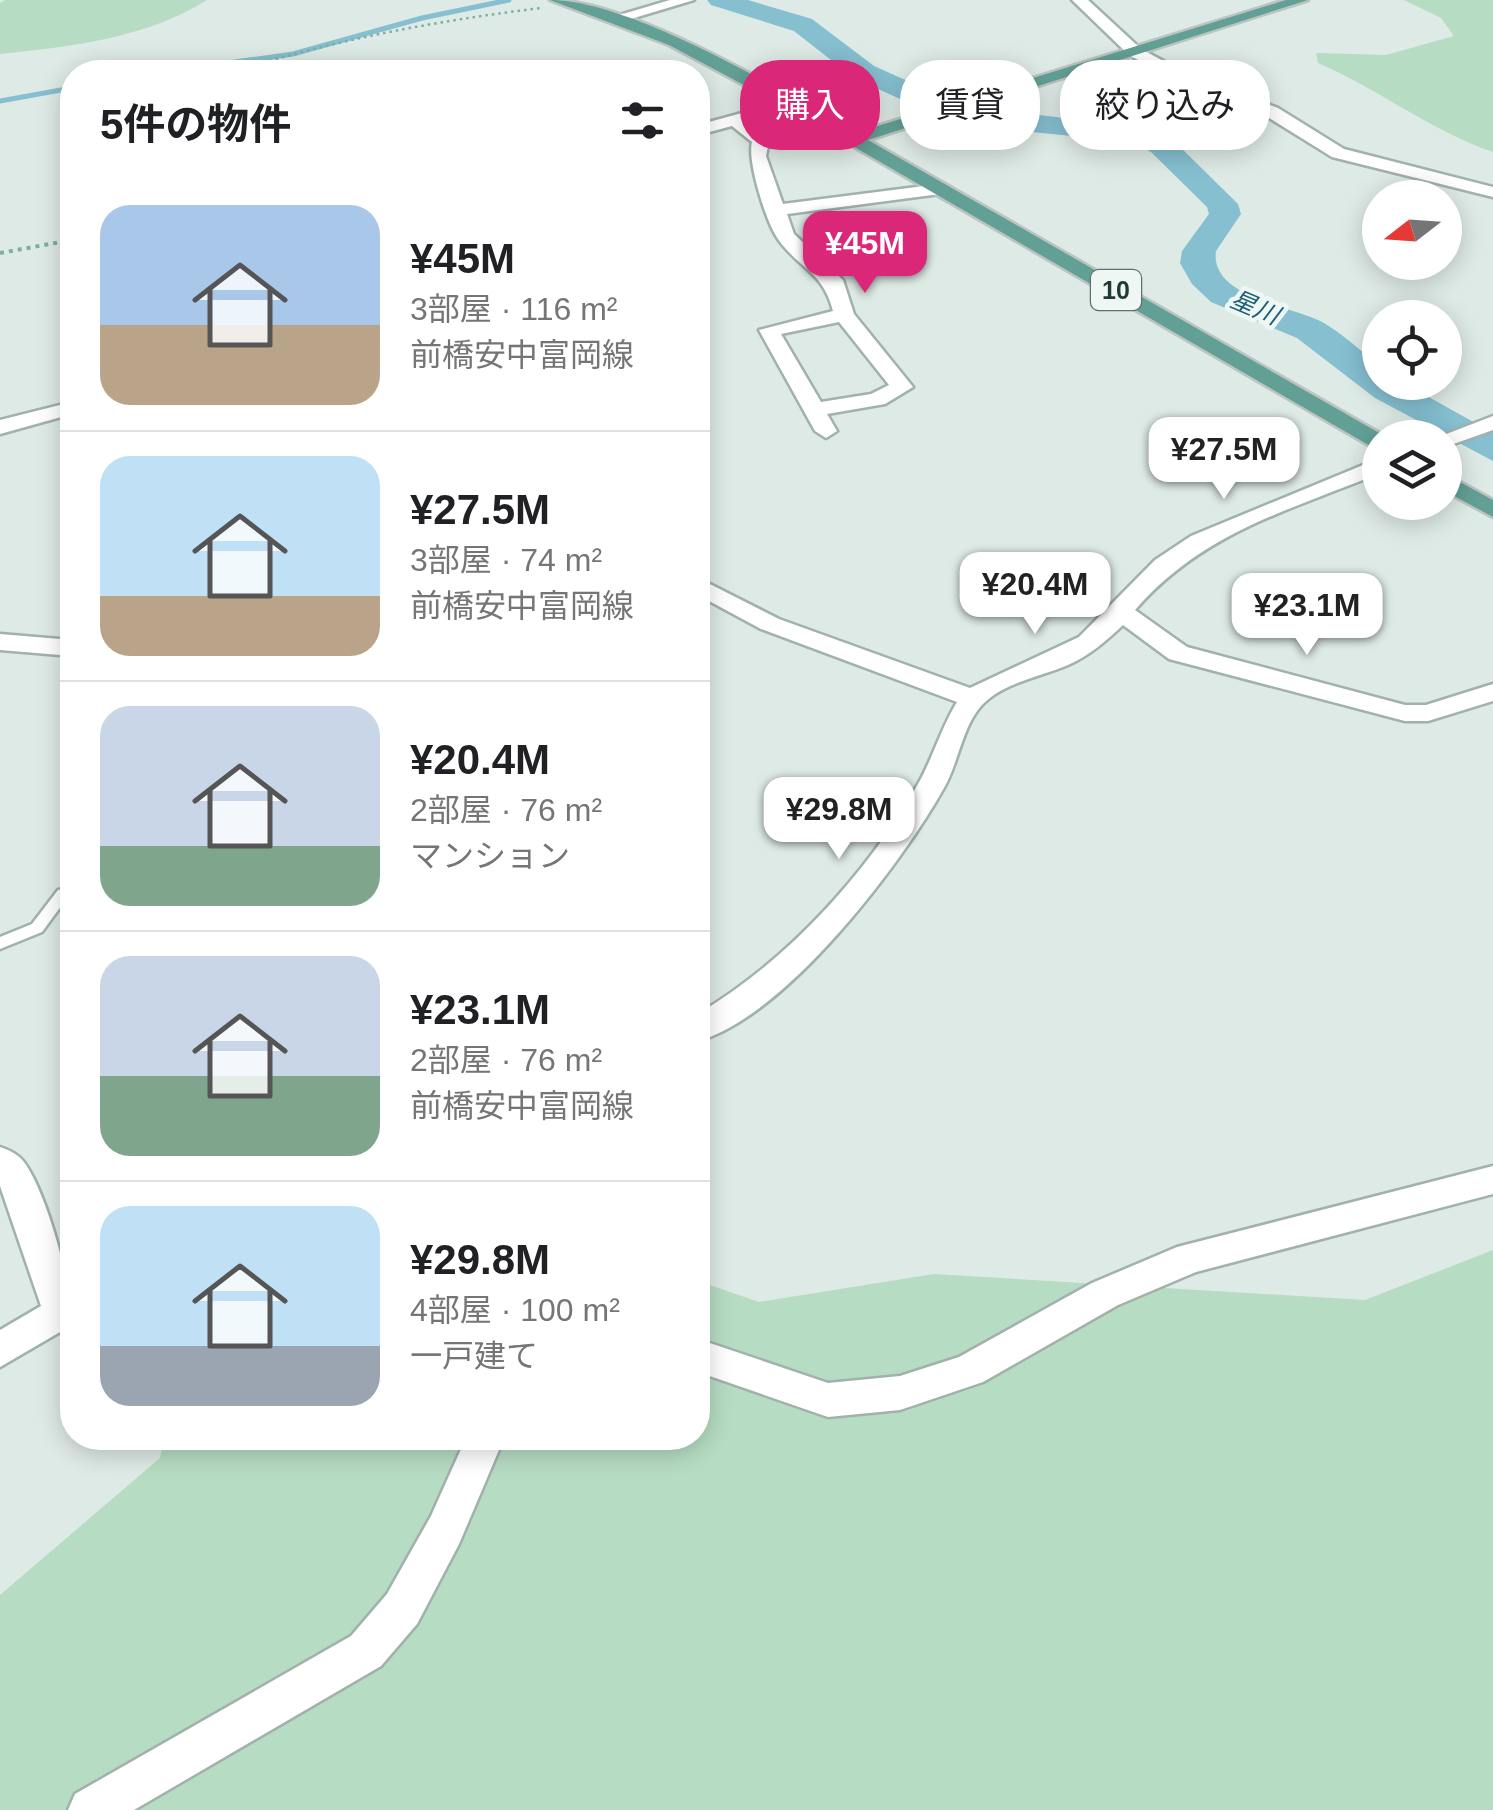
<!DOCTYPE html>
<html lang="ja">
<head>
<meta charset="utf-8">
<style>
  :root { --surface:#fff; --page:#f2f2f2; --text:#202124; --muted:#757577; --line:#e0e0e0; --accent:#db2777 }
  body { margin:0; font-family:Helvetica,"Noto Sans JP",sans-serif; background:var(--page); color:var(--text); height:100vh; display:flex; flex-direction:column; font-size:38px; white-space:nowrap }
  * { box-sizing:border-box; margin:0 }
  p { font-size:32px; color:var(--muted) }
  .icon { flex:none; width:55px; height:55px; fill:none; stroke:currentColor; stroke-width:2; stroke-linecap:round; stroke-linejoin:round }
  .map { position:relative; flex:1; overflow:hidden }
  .drawer { position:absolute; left:60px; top:60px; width:650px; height:1390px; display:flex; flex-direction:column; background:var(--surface); border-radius:40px; box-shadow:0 5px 25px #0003 }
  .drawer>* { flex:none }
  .hud { position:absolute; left:740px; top:60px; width:602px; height:90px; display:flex; gap:20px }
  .needle { width:65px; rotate:253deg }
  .fabs { position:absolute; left:1362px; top:180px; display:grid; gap:20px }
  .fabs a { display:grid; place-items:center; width:100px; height:100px; border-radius:50%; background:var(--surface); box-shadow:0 5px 25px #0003; font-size:50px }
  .price { position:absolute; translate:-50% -85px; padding:0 22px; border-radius:20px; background:#fff; color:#222; font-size:32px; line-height:65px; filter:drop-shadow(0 2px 5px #0008) }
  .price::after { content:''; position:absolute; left:50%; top:60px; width:30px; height:22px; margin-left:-15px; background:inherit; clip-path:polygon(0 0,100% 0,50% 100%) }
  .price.selected { background:var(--accent); color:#fff }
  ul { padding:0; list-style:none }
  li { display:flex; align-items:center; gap:30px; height:250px; padding:0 40px }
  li+li { border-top:2px solid var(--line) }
  li span { display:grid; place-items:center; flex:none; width:280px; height:200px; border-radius:30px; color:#555 }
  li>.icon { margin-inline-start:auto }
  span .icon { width:120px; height:120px; fill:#fffc; stroke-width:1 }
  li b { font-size:42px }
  h2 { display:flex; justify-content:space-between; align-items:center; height:120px; padding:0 40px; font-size:42px }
  .pill { padding:0 35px; border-radius:40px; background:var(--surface); box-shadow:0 5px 25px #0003; font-size:35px; line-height:90px }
  .pill.selected { background:var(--accent); color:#fff }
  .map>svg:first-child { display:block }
  .green { fill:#b6dcc3 }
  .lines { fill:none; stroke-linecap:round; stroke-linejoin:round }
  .stream { stroke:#85bfd0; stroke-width:5 }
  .river { fill:#85bfd0; fill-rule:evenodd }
  .lane-casing { stroke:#a1b1ac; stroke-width:5 }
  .street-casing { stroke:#a1b1ac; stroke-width:5 }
  .primary-casing { stroke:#bcc4c2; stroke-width:5 }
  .path-far1 { stroke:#7eaea2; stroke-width:2.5; stroke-dasharray:2.5 4; stroke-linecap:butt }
  .path { stroke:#7eaea2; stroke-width:4; stroke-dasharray:4 5; stroke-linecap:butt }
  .lane { fill:#fff; fill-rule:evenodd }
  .street { fill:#fff; fill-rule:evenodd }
  .primary { fill:#62a095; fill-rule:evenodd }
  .labels { text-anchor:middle; stroke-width:9; stroke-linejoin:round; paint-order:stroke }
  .shield { fill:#eef7f3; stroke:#5d726d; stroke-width:2.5 }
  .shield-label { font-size:25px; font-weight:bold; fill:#1f3934 }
  .far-water-label { font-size:25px; font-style:italic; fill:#1a5f75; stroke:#eef7f3 }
</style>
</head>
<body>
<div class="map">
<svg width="1493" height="1810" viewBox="0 0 1493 1810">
  <rect width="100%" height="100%" fill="#deeae5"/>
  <g class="green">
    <path d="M5,0H207C144,39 73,46 0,54V3Z"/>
    <path d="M1404,0H1493V152C1429,130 1379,89 1318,63L1316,53L1386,55L1454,36L1441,18Z"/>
    <path d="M1493,1250V1810H0V1595L160,1458L164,1438H698V1281L759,1302L934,1274L1365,1300Z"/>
  </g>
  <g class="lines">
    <g class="stream">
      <path d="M163,72L293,54L422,18L509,0"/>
      <path d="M0,101L72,88"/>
    </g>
    <path class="river" d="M707,0H748L812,19L874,66L941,96L1022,113L1149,128L1173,140L1238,204L1241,214L1216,251C1209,298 1294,306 1324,323C1344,335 1362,352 1380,366V382H1402L1493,433V461L1375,398L1297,338L1211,302L1192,284L1180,263L1182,251L1209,214L1207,207L1151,152L1131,142L1022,131L922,109L854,78L794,31L711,5Z"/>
    <g class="lane-casing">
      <path id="lane" d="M63,889L70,894L42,932L0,949V937L32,924L58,890Z"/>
    </g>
    <g class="street-casing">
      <g id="street">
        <path d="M670,0H694L614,24L606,19Z"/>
        <path d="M1072,0H1088L1141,49L1182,71L1278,108L1344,149L1493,187V197L1332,157L1266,116L1170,77L1129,55Z"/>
        <path d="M793,99L799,100V108L747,122L765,136L809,134L839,125L847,130L811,144L768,146L766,156L783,204L940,184L949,189L940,194L787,214L794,234L843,280L854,314L913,387L885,404L827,414L837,431L826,438L815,431L759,330L833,311C823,271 799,269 778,239C766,222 747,161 752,142L732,126L698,135V125ZM839,322L889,385L871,394L821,402L781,334Z"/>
        <path d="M72,402V414L0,434V420Z"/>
        <path d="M1493,416V430L1445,447V438H1436Z"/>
        <path d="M1380,458V473C1288,511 1203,532 1135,610L1187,647L1405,705H1426L1493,684V701L1428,721H1405L1169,659L1123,625C1106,641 1089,656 1068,665C1040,677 1006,682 984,703C963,723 959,761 945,786C902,864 785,1017 698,1041V1014C787,961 866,875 918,784C933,758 941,728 957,702L761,629L698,595V578L779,619L970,688L1079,637L1155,560L1191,536Z"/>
        <path d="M0,634L72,640V656L0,650Z"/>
        <path d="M0,1147C11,1151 20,1155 26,1165C48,1198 72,1286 72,1325L0,1367V1330L41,1306L0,1186Z"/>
        <path d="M1493,1166V1194L1196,1272L1118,1305L983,1382L900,1410L828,1417L698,1372V1339L828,1383L900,1376L959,1357L1092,1283L1177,1247Z"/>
        <path d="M466,1438H504L459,1544L417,1624L381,1666L134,1810H68L75,1794L351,1636L387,1594L431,1516Z"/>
      </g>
    </g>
    <g class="primary-casing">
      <g id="primary">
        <path d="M550,0C631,0 783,91 855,133L1286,0H1308L868,140L1388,438H1380V449L1372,447L787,108L669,45Z"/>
        <path d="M1445,474L1493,500V517L1445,491Z"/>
      </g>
    </g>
    <path class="path-far1" d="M232,72C334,40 435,21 541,8"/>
    <path class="path" d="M0,253L72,240"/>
    <use href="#lane" class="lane"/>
    <use href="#street" class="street"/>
    <use href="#primary" class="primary"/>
  </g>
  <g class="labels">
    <rect class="shield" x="1091" y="270" width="50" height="40" rx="8"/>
    <g class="shield-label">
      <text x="1116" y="299">10</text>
    </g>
    <g class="far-water-label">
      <text transform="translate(1255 307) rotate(23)" y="9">星川</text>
    </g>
  </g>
</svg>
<div class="fabs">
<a><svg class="needle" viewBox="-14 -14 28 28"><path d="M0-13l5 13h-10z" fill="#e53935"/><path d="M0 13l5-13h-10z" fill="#757577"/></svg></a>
<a><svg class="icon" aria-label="locate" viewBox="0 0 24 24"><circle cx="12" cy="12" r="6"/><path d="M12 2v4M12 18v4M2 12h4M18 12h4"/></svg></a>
<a><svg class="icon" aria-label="layers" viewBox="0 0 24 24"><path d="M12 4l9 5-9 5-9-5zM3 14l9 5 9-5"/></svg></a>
</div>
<b class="price selected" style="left:865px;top:296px">¥45M</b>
<b class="price" style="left:1224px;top:502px">¥27.5M</b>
<b class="price" style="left:1035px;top:637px">¥20.4M</b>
<b class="price" style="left:1307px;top:658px">¥23.1M</b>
<b class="price" style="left:839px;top:862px">¥29.8M</b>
<div class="hud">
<a class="pill selected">購入</a>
<a class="pill">賃貸</a>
<a class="pill">絞り込み</a>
</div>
<section class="drawer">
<h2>5件の物件<svg class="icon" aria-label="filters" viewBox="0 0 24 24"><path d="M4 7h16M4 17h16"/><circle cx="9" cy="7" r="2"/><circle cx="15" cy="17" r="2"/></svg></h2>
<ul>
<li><span style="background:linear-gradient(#a9c7e8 60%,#b9a48a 0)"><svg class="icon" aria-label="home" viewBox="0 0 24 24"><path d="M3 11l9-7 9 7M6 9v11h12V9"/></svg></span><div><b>¥45M</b><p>3部屋 · 116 m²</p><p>前橋安中富岡線</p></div></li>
<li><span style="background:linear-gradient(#bfe0f5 70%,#b9a48a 0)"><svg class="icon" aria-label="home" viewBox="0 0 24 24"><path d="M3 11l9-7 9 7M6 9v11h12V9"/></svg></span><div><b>¥27.5M</b><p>3部屋 · 74 m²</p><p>前橋安中富岡線</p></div></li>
<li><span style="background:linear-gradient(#c9d6e8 70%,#7fa58c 0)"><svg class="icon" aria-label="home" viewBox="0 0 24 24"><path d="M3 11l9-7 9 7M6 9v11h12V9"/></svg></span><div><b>¥20.4M</b><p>2部屋 · 76 m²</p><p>マンション</p></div></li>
<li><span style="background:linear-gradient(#c9d6e8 60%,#7fa58c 0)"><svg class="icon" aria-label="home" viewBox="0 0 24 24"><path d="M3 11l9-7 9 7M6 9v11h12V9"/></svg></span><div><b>¥23.1M</b><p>2部屋 · 76 m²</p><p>前橋安中富岡線</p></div></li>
<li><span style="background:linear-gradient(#bfe0f5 70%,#9aa5b1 0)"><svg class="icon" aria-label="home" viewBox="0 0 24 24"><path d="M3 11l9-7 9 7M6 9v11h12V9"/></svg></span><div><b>¥29.8M</b><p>4部屋 · 100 m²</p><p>一戸建て</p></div></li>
</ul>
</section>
</div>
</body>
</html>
